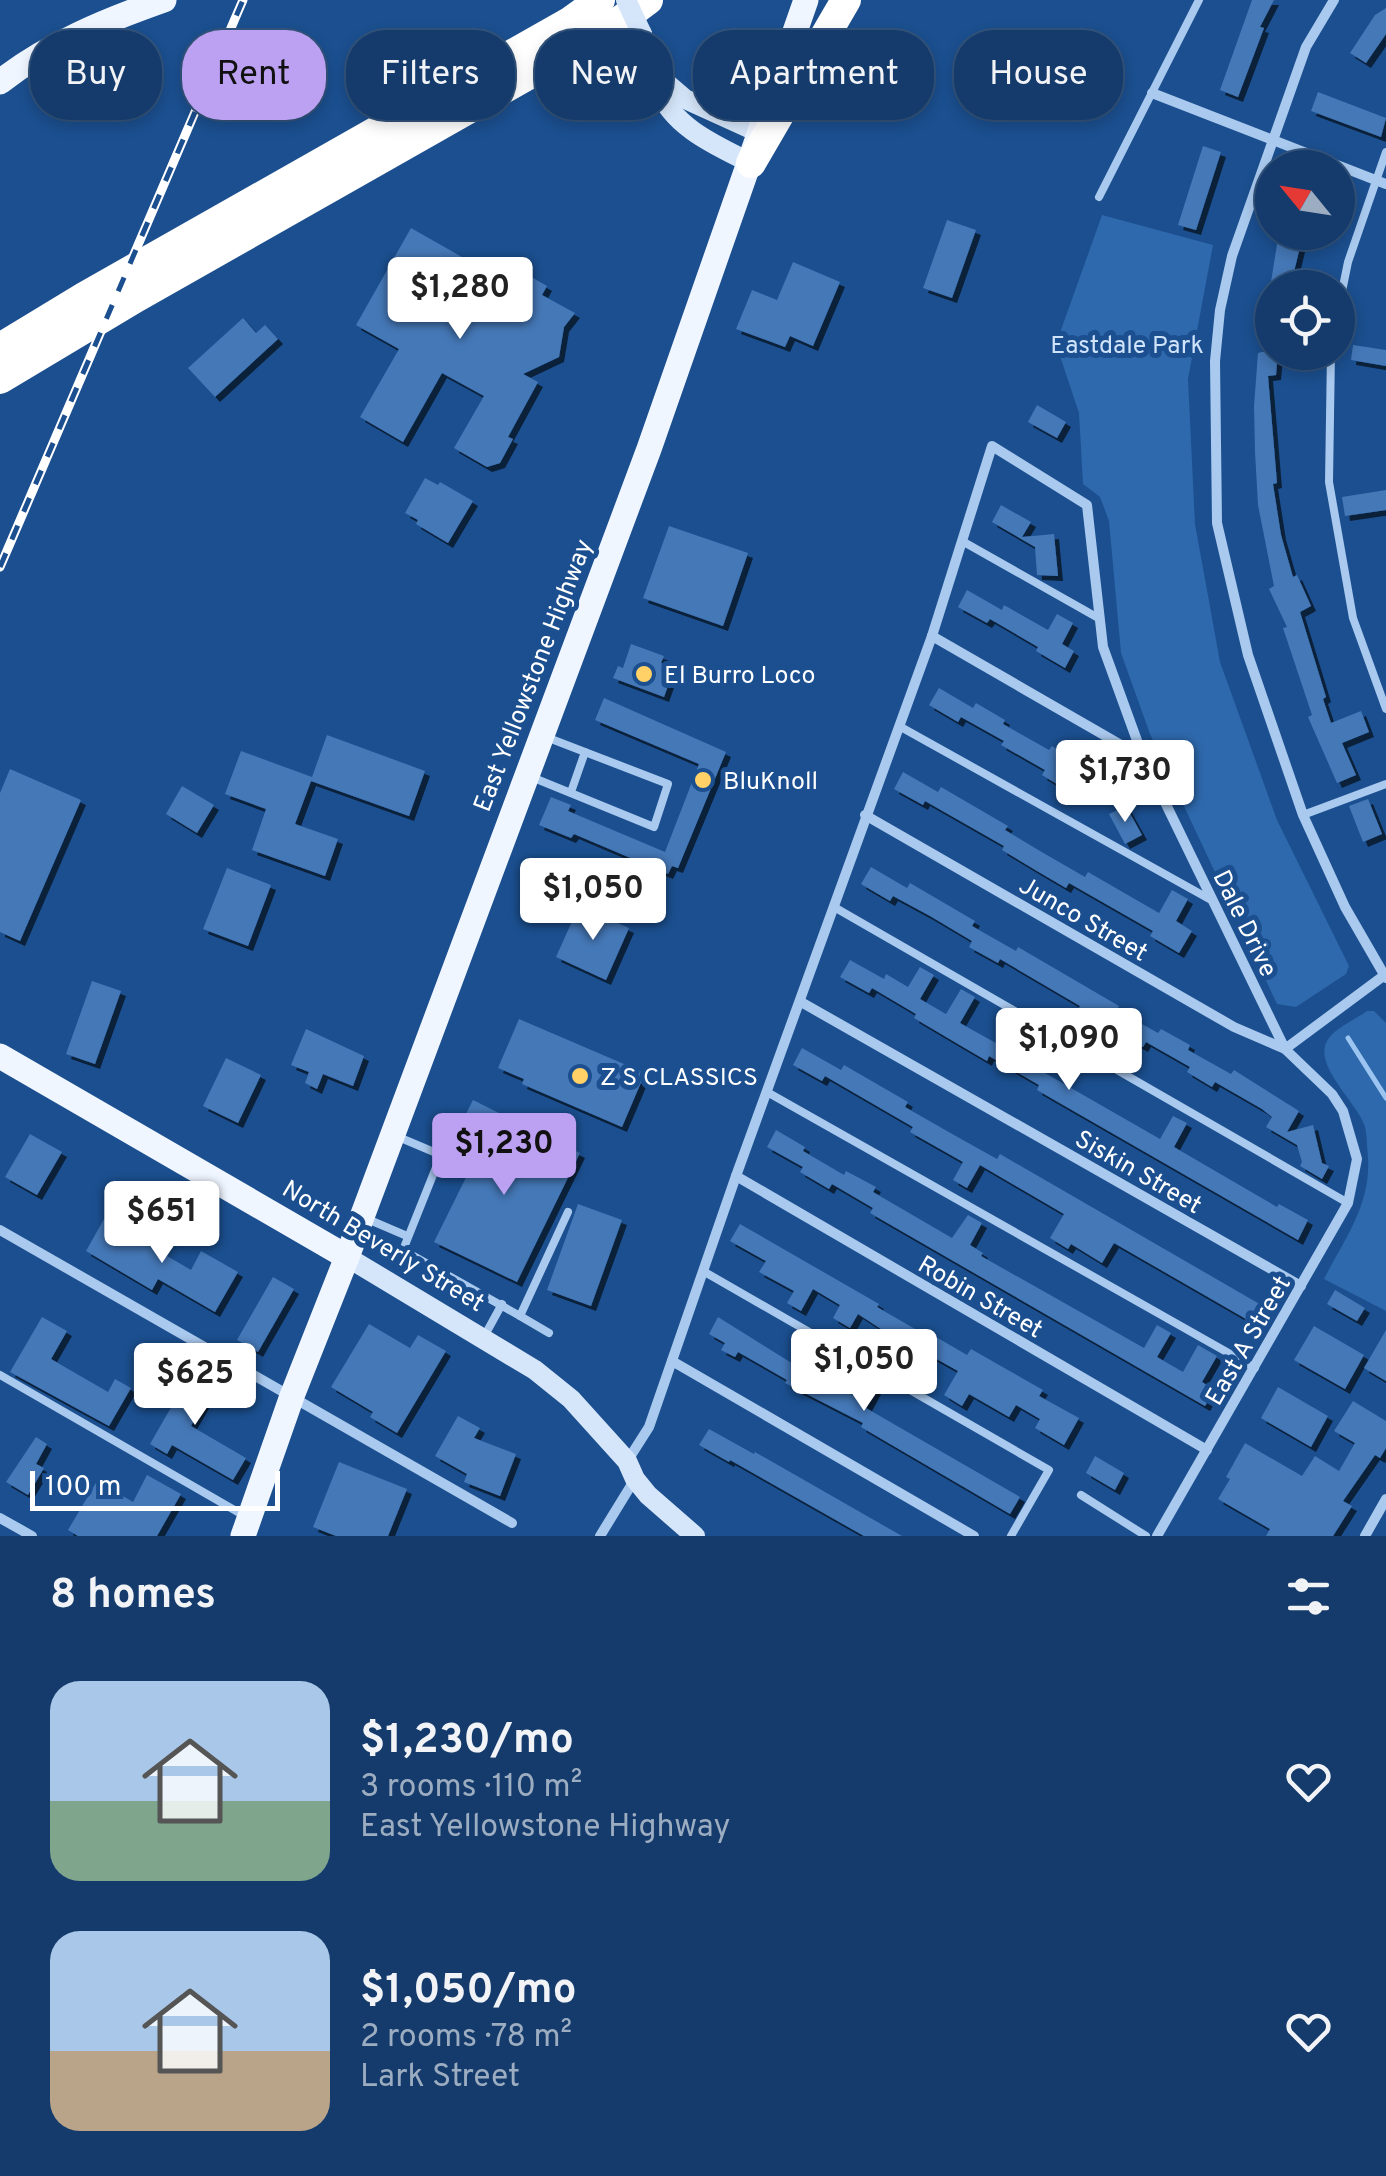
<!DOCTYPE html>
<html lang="en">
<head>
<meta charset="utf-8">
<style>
  :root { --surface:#143b6b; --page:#214673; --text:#f1f3f6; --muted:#9dadc1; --line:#33557e; --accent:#bca0f2 }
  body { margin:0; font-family:Overpass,sans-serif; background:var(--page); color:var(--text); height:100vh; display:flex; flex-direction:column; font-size:38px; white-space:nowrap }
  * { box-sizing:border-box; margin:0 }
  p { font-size:32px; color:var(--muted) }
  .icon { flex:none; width:55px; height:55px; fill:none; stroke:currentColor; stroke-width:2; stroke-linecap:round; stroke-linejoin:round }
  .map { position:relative; height:1536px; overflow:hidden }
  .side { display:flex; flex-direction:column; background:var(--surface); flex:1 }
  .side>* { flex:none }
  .top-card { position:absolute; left:30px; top:30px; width:1328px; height:90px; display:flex; gap:20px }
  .needle { width:65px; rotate:300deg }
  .tools { position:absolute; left:1255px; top:150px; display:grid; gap:20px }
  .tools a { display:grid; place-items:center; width:100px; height:100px; border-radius:50%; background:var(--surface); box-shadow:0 5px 15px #0003,0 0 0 2px var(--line); font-size:50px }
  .scale { position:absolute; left:30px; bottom:25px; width:250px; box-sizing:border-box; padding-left:10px; border:5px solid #fff; border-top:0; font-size:28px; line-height:35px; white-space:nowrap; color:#fff; -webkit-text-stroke:8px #1b4f8f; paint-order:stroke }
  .price { position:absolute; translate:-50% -85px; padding:0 22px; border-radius:10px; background:#fff; color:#222; font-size:32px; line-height:65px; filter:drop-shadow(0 2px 5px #0008) }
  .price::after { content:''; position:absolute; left:50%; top:60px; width:30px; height:22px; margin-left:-15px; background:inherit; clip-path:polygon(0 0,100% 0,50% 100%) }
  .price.selected { background:var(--accent); color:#111 }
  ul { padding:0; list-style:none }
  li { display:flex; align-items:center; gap:30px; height:250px; padding:0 50px }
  li span { display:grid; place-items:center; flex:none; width:280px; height:200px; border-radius:30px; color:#555 }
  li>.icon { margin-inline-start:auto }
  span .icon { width:120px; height:120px; fill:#fffc; stroke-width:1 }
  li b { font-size:42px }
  h2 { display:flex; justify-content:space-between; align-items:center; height:120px; padding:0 50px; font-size:42px }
  .pill { padding:0 35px; border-radius:40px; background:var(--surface); box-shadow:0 5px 15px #0003,0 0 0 2px var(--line); font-size:35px; line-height:90px }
  .pill.selected { background:var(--accent); color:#111 }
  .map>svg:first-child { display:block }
  .park { fill:#2e69ad }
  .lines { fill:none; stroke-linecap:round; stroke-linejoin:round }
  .stream { stroke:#9cc4f0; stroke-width:5 }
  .building { fill:#4478b7; filter:url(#shadow) }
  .service { stroke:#a9c9ee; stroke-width:8 }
  .minor { stroke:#a9c9ee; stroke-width:10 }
  .secondary { stroke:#d6e6fa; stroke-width:20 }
  .primary { stroke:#f0f6ff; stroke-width:25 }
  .motorway { stroke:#fff; stroke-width:30 }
  .rail-casing { stroke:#fff; stroke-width:9 }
  .rail { stroke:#1b4f8f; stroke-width:5; stroke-dasharray:15; stroke-linecap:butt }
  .secondary-bridge { stroke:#d6e6fa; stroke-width:20 }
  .poi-dot { fill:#ffd166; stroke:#1b4f8f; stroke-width:4 }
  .labels { text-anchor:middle; stroke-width:10; stroke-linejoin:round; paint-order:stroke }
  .park-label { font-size:25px; fill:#cfe3fa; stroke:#1b4f8f }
  .poi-label { font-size:25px; fill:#fff; stroke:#1b4f8f; text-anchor:start }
  .street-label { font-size:25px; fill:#fff; stroke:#1b4f8f }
</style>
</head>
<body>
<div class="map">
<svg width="1386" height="1536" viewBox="0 0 1386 1536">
  <defs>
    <filter id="shadow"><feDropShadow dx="5" dy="5" stdDeviation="0" flood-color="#0009"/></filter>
  </defs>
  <rect width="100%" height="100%" fill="#1b4f8f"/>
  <g class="park">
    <path d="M1102,215L1213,245L1188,379L1195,524L1220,662L1277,820L1349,966L1346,974L1296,1007L1277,1004L1150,734L1121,653L1109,521L1100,497L1083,484L1079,413L1056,344Z"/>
    <path d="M1367,1011H1374L1386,1023V1311L1324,1279C1345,1238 1371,1205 1368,1157C1367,1148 1367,1136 1365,1127C1359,1104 1309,1063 1329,1038C1337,1027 1356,1019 1367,1011Z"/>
  </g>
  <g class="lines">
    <path class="stream" d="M1348,1038L1386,1098"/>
  </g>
  <g class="building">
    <path d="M1252,0H1274L1260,27L1264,28L1238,97L1220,90Z"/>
    <path d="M1386,8V34L1366,63L1350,53L1375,15Z"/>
    <path d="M1318,92L1386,118L1381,137L1311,111Z"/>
    <path d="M1203,146L1221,152L1196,230L1178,225Z"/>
    <path d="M947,220L976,230L952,298L923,288Z"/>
    <path d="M411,228L506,282L514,267L547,286L542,295L575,313L564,327L559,357L523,374L538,382L508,437L513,439L500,463L487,467L454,448L484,396L442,373L403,442L360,417L399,349L356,325Z"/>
    <path d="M1279,232L1303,235L1290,288H1270Z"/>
    <path d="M793,262L840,282L813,346L790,336L785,347L736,329L752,290L777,300Z"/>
    <path d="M243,318L256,333L265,325L278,339L215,397L188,368Z"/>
    <path d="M1353,345L1386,350V366L1351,360Z"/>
    <path d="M1262,352H1278L1276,375L1268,376L1277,483L1273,484L1281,535L1293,577L1297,575L1311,606L1300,612L1326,697L1323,699L1331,723L1361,711L1369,732L1342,743L1356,775L1337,783L1308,717L1312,715L1283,628L1287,627L1269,589L1274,586L1258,505L1255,452L1254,406L1258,353Z"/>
    <path d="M1037,405L1066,422L1057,438L1028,422Z"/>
    <path d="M425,478L438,485L440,482L473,501L448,543L416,524L418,520L405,513Z"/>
    <path d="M1386,490V510L1345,516L1342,497Z"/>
    <path d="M1001,505L1031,522L1022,537L1054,534L1058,576L1037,575L1035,547L992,522Z"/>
    <path d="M669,526L748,553L723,626L643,598Z"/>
    <path d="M967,590L1002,610L1004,605L1048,630L1057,614L1073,623L1062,644L1074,651L1065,668L1036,651L1038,647L990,619L987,623L958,607Z"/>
    <path d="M631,644L664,656L661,663L674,669L664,697L613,678L618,666L623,668Z"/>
    <path d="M939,688L973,708L976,703L1005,720L1003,724L1049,750L1052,746L1115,782L1105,799L1071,779L1065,789L1042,775L1045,770L1001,745L1004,741L961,717L958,722L929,705Z"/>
    <path d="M604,698L726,752L678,868L672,866L668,874L574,834L571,838L539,825L551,797L571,805L568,811L665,852L699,764L595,720Z"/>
    <path d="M327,735L425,771L409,816L311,781L295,824L338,839L325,876L252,850L266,809L225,794L241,751L312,777Z"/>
    <path d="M10,769L81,800L20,941L0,932V793Z"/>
    <path d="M903,772L938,792L941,787L1008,826L1005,830L1040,851L1085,877L1088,872L1159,913L1172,890L1188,899L1176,921L1192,931L1179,953L1150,936L1153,931L1069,883L1066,888L1037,871L1002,850L1004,846L925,801L923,805L894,789Z"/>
    <path d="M182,786L214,805L197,833L166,814Z"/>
    <path d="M1368,799L1382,834L1363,842L1349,806Z"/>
    <path d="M1122,808H1127L1142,835L1125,844L1109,814Z"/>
    <path d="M871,867L907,888L910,883L946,904L975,921L972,926L1016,951L1018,947L1119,1006L1117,1010L1158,1033L1161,1029L1190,1045L1188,1050L1231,1074L1234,1070L1299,1111L1287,1132L1313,1125L1322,1163L1329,1166L1322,1179L1300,1166L1302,1162L1297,1145L1266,1127L1272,1117L1262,1109L1215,1082L1212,1087L1187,1072L1190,1067L1146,1042L1143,1047L1096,1021L1090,1031L1072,1021L1080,1006L1000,959L998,963L969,947L972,941L930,916L893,896L890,901L861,884Z"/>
    <path d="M227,868L271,885L248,946L203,929Z"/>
    <path d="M579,906L629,928L606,980L556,957Z"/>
    <path d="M850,960L884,979L886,974L908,987L920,967L934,975L920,999L946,1014L961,989L975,997L960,1023L1003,1047L1005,1043L1034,1060L1031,1065L1160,1139L1173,1116L1187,1123L1174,1147L1277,1207L1279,1204L1308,1220L1298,1240L1037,1090L1039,1085L989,1056L987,1061L958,1044L914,1018L916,1014L872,988L869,993L840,977Z"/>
    <path d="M92,981L121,991L95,1064L66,1054Z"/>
    <path d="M519,1019L645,1073L622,1127L522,1084L524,1079L498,1068Z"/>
    <path d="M306,1029L364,1056L353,1086L323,1074L317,1089L305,1083L309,1072L291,1065Z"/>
    <path d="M802,1048L841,1070L844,1065L908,1102L905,1107L954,1135L997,1159L1000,1154L1263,1306L1253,1323L1114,1243L1102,1263L1071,1244L1068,1249L1050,1238L1064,1214L980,1165L967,1188L953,1180L963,1162L910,1132L913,1127L825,1076L822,1081L793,1065Z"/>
    <path d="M226,1058L261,1075L238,1123L203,1106Z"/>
    <path d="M473,1100L515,1121L499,1154L528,1169L544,1136L580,1153L517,1282L434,1242L487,1135L462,1122Z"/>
    <path d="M776,1130L805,1147L803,1151L844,1175L846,1171L876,1187L873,1192L952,1238L968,1215L982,1223L970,1245L983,1253L981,1256L1144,1348L1157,1325L1171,1333L1157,1357L1183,1372L1198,1345L1217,1356L1202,1382L1215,1390L1205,1406L870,1213L873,1208L832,1184L829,1189L800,1172L803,1167L767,1147Z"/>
    <path d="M30,1134L62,1152L37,1195L5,1177Z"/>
    <path d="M578,1204L622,1220L591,1306L547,1290Z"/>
    <path d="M104,1219L191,1270L201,1251L238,1272L215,1312L158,1279L152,1290L86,1251Z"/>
    <path d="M740,1224L879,1304L877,1307L929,1337L931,1334L967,1355L971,1349L1043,1390L1039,1396L1079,1418L1064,1445L1035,1428L1040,1419L1016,1405L1009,1417L969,1394L962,1406L944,1395L958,1371L915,1347L913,1350L858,1314L850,1328L833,1318L840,1305L813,1289L801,1311L787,1303L794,1291L759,1272L766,1261L730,1241Z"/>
    <path d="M273,1277L294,1289L258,1352L237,1340Z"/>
    <path d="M1335,1290L1365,1308L1357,1321L1327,1304Z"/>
    <path d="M42,1317L67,1331L51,1359L108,1392L115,1379L131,1388L109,1426L10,1372Z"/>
    <path d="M718,1317L830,1387L832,1383L854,1396L866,1374L880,1382L866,1408L1020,1497L1010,1514L861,1427L863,1423L785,1383L787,1380L738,1352L735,1357L721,1350L725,1343L709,1334Z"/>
    <path d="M369,1324L410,1348L418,1335L446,1351L397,1433L370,1417L373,1412L331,1387Z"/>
    <path d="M1314,1326L1364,1355L1345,1389L1294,1360Z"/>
    <path d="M1386,1330V1381L1364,1368Z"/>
    <path d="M185,1369L214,1386L191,1426L246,1458L233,1480L172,1445L167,1454L150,1444L177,1397L171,1393Z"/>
    <path d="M1278,1387L1328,1416L1311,1447L1261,1418Z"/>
    <path d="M1353,1401L1386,1421V1448L1380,1458L1375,1455L1343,1501L1352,1506L1333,1536H1266L1270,1529L1218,1499L1230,1479L1226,1477L1245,1443L1302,1476L1315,1456L1339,1471L1355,1443L1334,1431Z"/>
    <path d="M458,1416L480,1428L474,1438L516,1454L500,1496L464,1482L467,1474L435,1456Z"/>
    <path d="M709,1429L754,1454L755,1452L902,1536H864L730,1460L729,1462L699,1445Z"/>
    <path d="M36,1437L47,1444L36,1464L44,1468L28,1495L6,1482Z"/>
    <path d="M1095,1456L1124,1473L1115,1490L1086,1473Z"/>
    <path d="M339,1462L407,1489L388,1536H336L313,1527Z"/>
    <path d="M147,1475L181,1494L157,1536H78L68,1530L97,1481L133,1502Z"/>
  </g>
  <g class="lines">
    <g class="service">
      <path d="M1099,197L1199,0"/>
      <path d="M1338,311L1348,262L1386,152"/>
      <path d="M1331,352L1329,482L1353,618L1386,709"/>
      <path d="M962,541L1100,619"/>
      <path d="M899,726L1213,901"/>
      <path d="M529,776L654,827L668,784L546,737"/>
      <path d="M571,792L585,752"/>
      <path d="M1303,815L1386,784"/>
      <path d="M834,907L1348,1203"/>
      <path d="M767,1092L1255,1368"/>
      <path d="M396,1136L441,1155L403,1250L520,1316L568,1212"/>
      <path d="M365,1218L407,1236"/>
      <path d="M703,1271L1049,1470L1011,1536"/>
      <path d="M520,1316L549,1333"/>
      <path d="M485,1335L502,1304"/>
      <path d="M0,1375L243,1515"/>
      <path d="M1081,1495L1146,1536"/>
    </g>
    <g class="minor">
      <path d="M1334,0L1306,47L1232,256L1220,310L1215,361L1217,523L1248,655L1303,815L1345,907L1386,978"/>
      <path d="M1152,93L1386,184"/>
      <path d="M932,636L1142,757"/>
      <path d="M865,815L1234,1027L1285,1049L1386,974"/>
      <path d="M801,1002L1301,1286"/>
      <path d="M736,1176L1207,1450"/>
      <path d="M0,1230L512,1523"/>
      <path d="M672,1361L974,1536"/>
      <path d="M628,1460L649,1427L736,1176L932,636L992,446L1087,505L1103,647L1143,757L1285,1049L1332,1094L1343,1111L1357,1159L1348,1203L1157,1536"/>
      <path d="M0,1518L32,1536"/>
      <path d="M600,1536L635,1479"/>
      <path d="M1365,1536L1386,1499"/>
    </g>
    <g class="secondary">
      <path d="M642,34C647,51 652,70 658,88C672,127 717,146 751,163"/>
      <path d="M657,75L685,99L762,134"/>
      <path d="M347,1257L535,1370L571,1399L627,1461L635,1479L648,1495L695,1536"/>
    </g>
    <g class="primary">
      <path d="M0,82C48,44 107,20 164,0"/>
      <path d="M0,1056L347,1257"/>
      <path d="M243,1536L292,1396L347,1257L649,449L806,0"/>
    </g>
    <g class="motorway">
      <path d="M751,163L846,0"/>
      <path d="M0,348L84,297L571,21L600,0"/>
      <path d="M0,379L137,297L609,29L648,0"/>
    </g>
    <g class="rail-casing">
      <path id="rail" d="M0,567L243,0"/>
    </g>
    <use href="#rail" class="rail"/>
    <path class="secondary-bridge" d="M626,0L642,34"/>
  </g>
  <g class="poi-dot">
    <circle cx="644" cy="674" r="10"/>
    <circle cx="703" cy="780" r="10"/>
    <circle cx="580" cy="1076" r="10"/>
  </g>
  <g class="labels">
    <g class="park-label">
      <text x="1127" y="353">Eastdale Park</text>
    </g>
    <g class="poi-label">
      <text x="664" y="683">El Burro Loco</text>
      <text x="723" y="789">BluKnoll</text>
      <text x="600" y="1085">Z S CLASSICS</text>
    </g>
    <g class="street-label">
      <text transform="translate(532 675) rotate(-69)" y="9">East Yellowstone Highway</text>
      <text transform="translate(1084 918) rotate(30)" y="9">Junco Street</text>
      <text transform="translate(1246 923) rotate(64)" y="9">Dale Drive</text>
      <text transform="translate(1139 1171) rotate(30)" y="9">Siskin Street</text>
      <text transform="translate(384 1245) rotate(31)" y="9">North Beverly Street</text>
      <text transform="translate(981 1296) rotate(30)" y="9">Robin Street</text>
      <text transform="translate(1247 1340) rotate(-60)" y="9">East A Street</text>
    </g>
  </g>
</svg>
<div class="tools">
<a><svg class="needle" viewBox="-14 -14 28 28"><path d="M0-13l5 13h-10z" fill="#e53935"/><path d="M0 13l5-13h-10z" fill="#9dadc1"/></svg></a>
<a><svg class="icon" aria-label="locate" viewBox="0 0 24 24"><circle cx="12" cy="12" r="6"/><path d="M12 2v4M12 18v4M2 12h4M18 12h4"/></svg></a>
</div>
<div class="scale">100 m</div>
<b class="price" style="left:460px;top:342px">$1,280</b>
<b class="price" style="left:1125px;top:825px">$1,730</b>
<b class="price" style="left:593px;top:943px">$1,050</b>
<b class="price" style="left:1069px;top:1093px">$1,090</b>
<b class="price selected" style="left:504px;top:1198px">$1,230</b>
<b class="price" style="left:162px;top:1266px">$651</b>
<b class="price" style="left:864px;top:1414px">$1,050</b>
<b class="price" style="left:195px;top:1428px">$625</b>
<div class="top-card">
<a class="pill">Buy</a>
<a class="pill selected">Rent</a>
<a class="pill">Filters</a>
<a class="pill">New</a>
<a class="pill">Apartment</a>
<a class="pill">House</a>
</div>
</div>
<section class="side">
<h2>8 homes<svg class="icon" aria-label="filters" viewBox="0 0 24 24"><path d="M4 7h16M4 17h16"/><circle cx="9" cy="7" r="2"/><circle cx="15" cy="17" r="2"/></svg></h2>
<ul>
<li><span style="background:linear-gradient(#a9c7e8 60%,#7fa58c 0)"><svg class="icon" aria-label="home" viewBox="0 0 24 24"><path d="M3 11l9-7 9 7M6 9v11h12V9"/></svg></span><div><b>$1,230/mo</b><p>3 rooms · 110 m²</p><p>East Yellowstone Highway</p></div><svg class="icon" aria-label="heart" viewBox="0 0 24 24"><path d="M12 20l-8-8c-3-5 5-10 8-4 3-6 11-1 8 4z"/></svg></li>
<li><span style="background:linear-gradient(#a9c7e8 60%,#b9a48a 0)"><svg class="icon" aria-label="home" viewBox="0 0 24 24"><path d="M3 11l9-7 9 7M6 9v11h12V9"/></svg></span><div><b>$1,050/mo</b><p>2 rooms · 78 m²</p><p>Lark Street</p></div><svg class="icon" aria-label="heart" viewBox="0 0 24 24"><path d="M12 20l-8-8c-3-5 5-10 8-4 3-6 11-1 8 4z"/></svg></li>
</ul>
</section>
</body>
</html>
